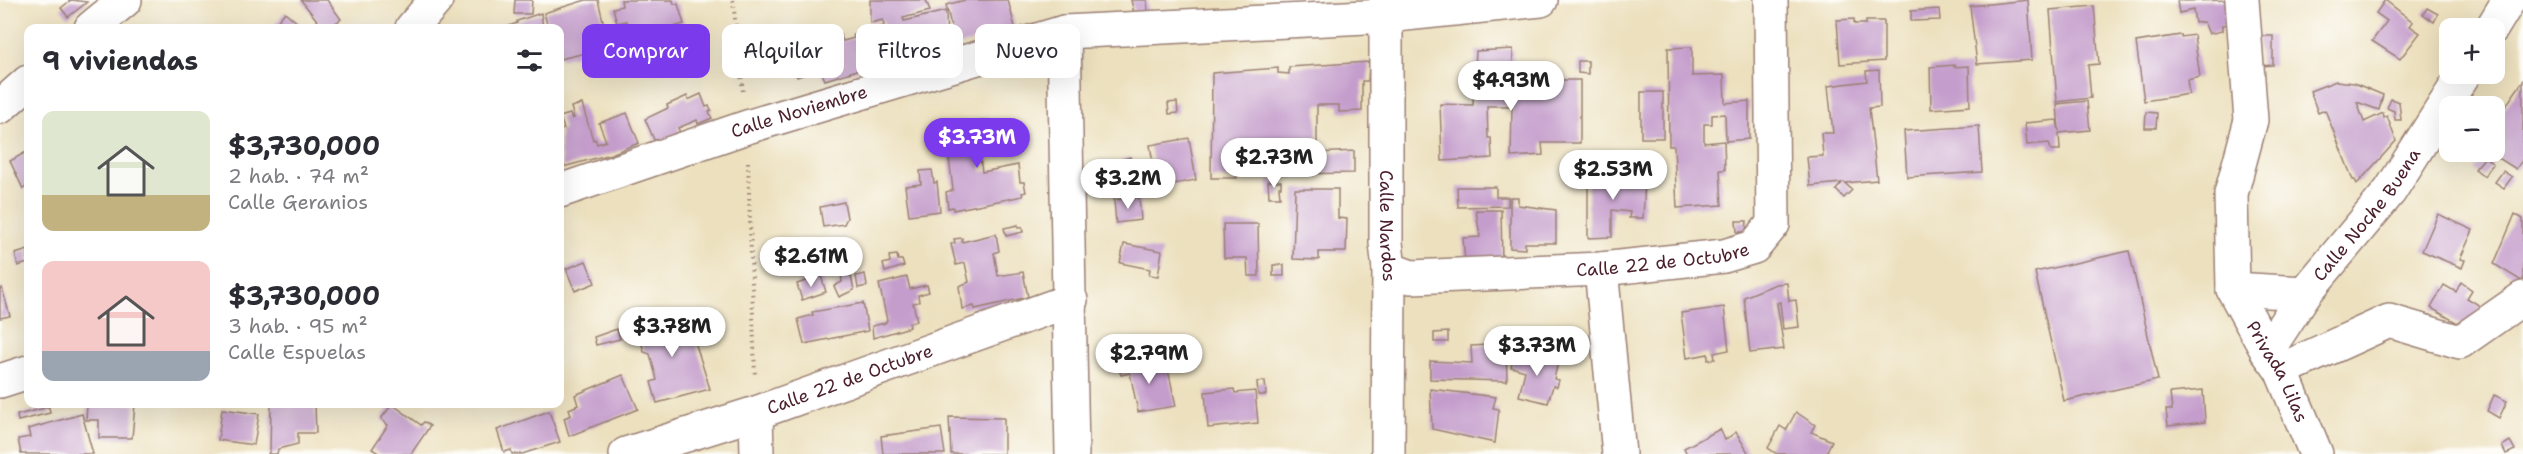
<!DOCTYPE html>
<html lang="es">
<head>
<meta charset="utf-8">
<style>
  :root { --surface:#fff; --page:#f2f2f3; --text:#2b2b33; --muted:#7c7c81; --accent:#7c3aed }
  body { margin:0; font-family:"Shantell Sans",sans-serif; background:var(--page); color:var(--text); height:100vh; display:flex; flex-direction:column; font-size:22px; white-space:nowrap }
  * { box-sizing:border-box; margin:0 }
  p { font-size:20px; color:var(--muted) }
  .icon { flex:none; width:33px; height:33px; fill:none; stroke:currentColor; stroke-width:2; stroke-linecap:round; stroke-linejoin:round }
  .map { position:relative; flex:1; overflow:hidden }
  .drawer { position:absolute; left:24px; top:24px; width:540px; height:384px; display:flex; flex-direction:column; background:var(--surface); border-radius:12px; box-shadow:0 6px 24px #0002 }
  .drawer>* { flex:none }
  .guide { position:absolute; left:582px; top:24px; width:570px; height:54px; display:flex; gap:12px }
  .buttons { position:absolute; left:2439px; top:18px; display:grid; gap:12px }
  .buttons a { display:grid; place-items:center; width:66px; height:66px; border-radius:12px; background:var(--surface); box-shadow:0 6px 24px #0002; font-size:30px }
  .price { position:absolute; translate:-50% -51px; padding:0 14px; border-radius:21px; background:#fff; color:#222; font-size:20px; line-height:39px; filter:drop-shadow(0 2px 3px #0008) }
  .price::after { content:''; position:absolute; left:50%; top:36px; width:18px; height:14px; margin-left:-9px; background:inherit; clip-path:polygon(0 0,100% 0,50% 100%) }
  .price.selected { background:var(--accent); color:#fff }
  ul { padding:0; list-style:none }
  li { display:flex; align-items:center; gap:18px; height:150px; padding:0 18px }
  li span { display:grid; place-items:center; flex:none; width:168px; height:120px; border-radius:12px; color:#555 }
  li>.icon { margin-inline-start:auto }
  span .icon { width:72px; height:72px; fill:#fffc; stroke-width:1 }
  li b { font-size:26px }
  h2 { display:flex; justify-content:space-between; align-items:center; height:72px; padding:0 18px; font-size:26px }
  .tag { padding:0 21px; border-radius:12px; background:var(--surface); box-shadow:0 6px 24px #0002; font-size:21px; line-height:54px }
  .tag.selected { background:var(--accent); color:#fff }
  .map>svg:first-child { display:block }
  .building { fill:#c49dcc; fill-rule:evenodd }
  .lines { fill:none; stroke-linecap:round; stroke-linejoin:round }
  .minor-casing { stroke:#9b8074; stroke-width:36 }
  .path { stroke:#9b8074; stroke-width:4; stroke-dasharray:1.5 4.5; stroke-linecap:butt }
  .minor { stroke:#fff; stroke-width:33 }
  .labels { text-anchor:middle; stroke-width:6; stroke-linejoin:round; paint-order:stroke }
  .street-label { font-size:18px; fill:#4a1f2b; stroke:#fdfcf7 }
</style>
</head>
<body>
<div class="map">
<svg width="2523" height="454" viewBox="0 0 2523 454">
  <rect width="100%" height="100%" fill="#fdfcf7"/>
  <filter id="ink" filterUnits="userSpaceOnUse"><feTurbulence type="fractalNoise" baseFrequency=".0167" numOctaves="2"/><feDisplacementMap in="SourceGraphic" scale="12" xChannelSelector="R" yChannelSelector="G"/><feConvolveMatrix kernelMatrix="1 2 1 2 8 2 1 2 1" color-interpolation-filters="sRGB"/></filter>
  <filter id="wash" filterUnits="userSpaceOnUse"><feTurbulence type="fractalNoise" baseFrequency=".008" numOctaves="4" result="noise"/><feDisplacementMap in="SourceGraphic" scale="24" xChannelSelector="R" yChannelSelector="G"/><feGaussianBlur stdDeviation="1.35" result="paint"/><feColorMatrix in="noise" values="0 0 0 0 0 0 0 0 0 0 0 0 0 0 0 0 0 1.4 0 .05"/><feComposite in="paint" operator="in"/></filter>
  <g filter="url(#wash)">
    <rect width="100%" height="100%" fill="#ece0be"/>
    <g id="blocks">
      <g class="building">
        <path d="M71,0L87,2L68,17L61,8Z"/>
        <path d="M301,0H327L341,19L328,28H323Z"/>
        <path d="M515,0H532L531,14H514Z"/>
        <path d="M586,0H598L605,29L598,31L603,49L560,59V28H548L544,13Z"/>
        <path d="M621,0H673L674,4H678L684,24L631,39L626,21L617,23L613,8L622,6Z"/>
        <path d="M870,0H926L930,11L903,18L904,21L946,11L947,43L871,60V66L825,80L820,69L797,77L791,58L827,46L825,39L840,34L843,41L854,38L853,34L884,26L883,20L870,23ZM840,44L842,52L830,56L828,48Z"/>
        <path d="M965,0H1008L1016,31L956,46L946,5Z"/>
        <path d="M1131,0H1147L1148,16L1135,17Z"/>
        <path d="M2028,0L2032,60L1977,64L1970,6Z"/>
        <path d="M2241,0L2240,23L2222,25V31L2209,34L2204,22L2195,23L2193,10L2179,13L2177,1Z"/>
        <path d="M2385,0L2413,22L2410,26L2420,33L2400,59L2372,41L2387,21L2376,13Z"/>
        <path d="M2094,6L2099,64L2088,65L2091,98L2057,102L2050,10Z"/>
        <path d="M2427,8L2438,14L2434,22L2423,14Z"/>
        <path d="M1939,9L1940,20L1911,21V11Z"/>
        <path d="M285,12L300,25L298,28H272Z"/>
        <path d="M541,13L543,28H504L517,23V21Z"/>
        <path d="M1854,19V24H1866V21H1884V61L1840,64L1837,20Z"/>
        <path d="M2181,35V37L2194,35L2200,77L2187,80L2189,94L2144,101L2136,42Z"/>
        <path d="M2258,36H2273V65L2261,66Z"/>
        <path d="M1692,47V76L1724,75L1725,103L1749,101V139L1726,141L1725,114L1712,115V124H1704V143L1724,141L1725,170H1720L1722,205L1677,208L1674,146H1669L1668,48Z"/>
        <path d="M1513,49L1512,87H1527L1528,80H1580V143H1542L1543,155L1511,157L1512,106H1487L1488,138H1491L1492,158L1442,161L1440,104L1473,105L1476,51Z"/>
        <path d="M1578,61H1588V74L1578,73Z"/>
        <path d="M1369,62L1368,81H1362V111L1339,112V105H1317V153L1354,151V173L1288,174L1238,169L1237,178H1211L1212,73L1278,68V73L1289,74V67Z"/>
        <path d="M1955,65L1954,67L1969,66L1970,106L1931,109L1930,67Z"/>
        <path d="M1879,70L1880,107L1869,108L1877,180L1845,183L1852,190L1844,198L1836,190L1842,183L1810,186L1807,157L1823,156L1821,133H1833L1828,86L1867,81L1866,71Z"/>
        <path d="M2336,81L2354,83L2383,95L2379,110L2357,102L2364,122L2383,113L2384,118L2387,116L2396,141L2357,184L2355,180H2353L2325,110L2318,113L2310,91Z"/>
        <path d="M2523,81V159L2516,169L2489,152H2494V123Z"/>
        <rect x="1641" y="92" width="22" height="46"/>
        <path d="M701,94L706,107L709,106L712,111L709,112L712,118L698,124L697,120L678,128L680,133L656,144L645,119L668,108L667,105L687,96L688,100Z"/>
        <path d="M2391,99L2399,102L2401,120H2395L2394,111L2387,108Z"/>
        <path d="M2087,101L2090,130L2059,133L2060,150H2051L2049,143L2027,145L2025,123L2057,120L2059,131L2057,104Z"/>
        <path d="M1177,102L1178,113L1169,114L1168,103Z"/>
        <path d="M582,104L593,140L595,139L597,144L606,141L599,123L627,113L639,143L611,154L563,167L560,153V130L564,129L560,117L570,114L572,119L574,118L571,107Z"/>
        <path d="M2146,112L2157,113L2156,128H2145Z"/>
        <path d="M989,120L993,144L979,149L982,172L1018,165L1020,182H1024L1026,192L1022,193L1023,196L953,210V207L948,208L946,192L953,190L945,126Z"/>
        <path d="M1979,126L1982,172L1907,177L1904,131Z"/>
        <path d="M1189,138L1196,180L1157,187L1150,145Z"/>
        <path d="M28,151V186L23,189L10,161Z"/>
        <path d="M1130,157L1134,172L1125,175L1121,160Z"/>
        <path d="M2485,157L2493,164L2484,176L2475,169Z"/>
        <path d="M1619,165H1629V170H1633L1632,182H1645L1643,218H1629L1630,212L1612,210V237L1588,238V179L1607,181L1606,173L1614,174V169H1619Z"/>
        <path d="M932,170L934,183L937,182L940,211L909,215L905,186L921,184L920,171Z"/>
        <path d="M2503,171L2512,177L2504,188L2495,182Z"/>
        <path d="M1268,181H1281V187H1279L1280,197H1269Z"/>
        <path d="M1457,187H1496V197H1508V206L1458,207Z"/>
        <path d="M1295,189H1338V218L1347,219L1346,252H1319V260L1293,259Z"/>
        <path d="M1139,197L1141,220L1116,223L1114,200Z"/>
        <path d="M1510,197H1518V205L1556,210V243H1525V249L1510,248Z"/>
        <path d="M844,202L847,218L844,224L823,227L820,207Z"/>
        <path d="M1476,210H1501L1502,262L1465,263L1463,238L1480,237Z"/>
        <path d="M2438,214L2473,230L2460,259L2465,260L2462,268L2422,251Z"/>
        <path d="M2515,214L2523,219V282L2494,264Z"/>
        <path d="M1736,221H1747L1746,232H1737Z"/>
        <path d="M1223,224H1258L1259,276H1248L1247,258H1224Z"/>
        <path d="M1018,225V228L1022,227L1023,232L1006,236L1004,228Z"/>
        <path d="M996,234L999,251L994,253L998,276L1023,272L1028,297L975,309L974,306L962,309L959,286L969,282L965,263L956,265L951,244L955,243L954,239L962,238V242Z"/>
        <path d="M1124,244L1162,251L1158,276L1149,275L1150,269L1120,263Z"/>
        <path d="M28,250V263L18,266L15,254Z"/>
        <path d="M2129,251L2158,380L2064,401L2035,272Z"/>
        <path d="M897,255L898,260H902L904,266L885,272L883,264L890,262L889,256Z"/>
        <path d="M586,261L595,283L575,291L566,269Z"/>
        <rect x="1273" y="265" width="11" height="11"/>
        <path d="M850,271L854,290L839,297L834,286L842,282L841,273Z"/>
        <path d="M865,274L867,286L858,288L856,276Z"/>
        <path d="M821,276L826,292L802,300L797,284Z"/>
        <path d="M907,277L910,289L927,285L929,292L918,295L919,302L913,303L917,321L909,323L910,327L873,338L872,326L885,323L887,320L879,284Z"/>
        <path d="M2461,282L2472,290L2467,298L2482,307L2470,330L2431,308L2444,285L2456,292Z"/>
        <path d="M1787,283L1789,301L1796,300L1799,327L1783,329L1780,302L1777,303L1784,349L1750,353L1744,297L1776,284Z"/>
        <path d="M2,288L10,316L0,318V289Z"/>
        <path d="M863,303L868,331L804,344L798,319L813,315L812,312Z"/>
        <path d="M1724,307L1729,350L1714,353L1715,359L1708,360V354L1687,358L1681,313Z"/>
        <path d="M676,311L684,340L687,339L696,345L710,389L657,403L651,382L657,380L650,354L644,352L636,322Z"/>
        <path d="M617,329L620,339L596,345L594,337Z"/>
        <path d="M1448,332V342H1434V333Z"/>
        <path d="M1506,344L1507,381L1430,379V361L1472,363L1471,346Z"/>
        <path d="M1514,354L1528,358L1529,355L1558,362L1554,379L1559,380L1557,387L1553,386L1548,403L1519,396L1525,371L1511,367Z"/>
        <path d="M1147,357L1149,369L1167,365L1176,406L1138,412L1130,373L1121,375L1118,364Z"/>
        <path d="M623,375L638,409L569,436L564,418L571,415L569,409L578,405L575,395Z"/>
        <path d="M1265,381L1266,395H1258L1257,382Z"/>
        <path d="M1234,389L1235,393L1255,391L1258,423L1208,428L1205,392Z"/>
        <path d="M1430,389L1496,397L1493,408L1499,409L1495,443L1432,429Z"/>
        <path d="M2203,390L2205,422L2168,426L2166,410H2172L2170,393Z"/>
        <path d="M2494,395L2507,401L2499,418L2487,411Z"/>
        <path d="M98,404H135L132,438H99V420H86L87,405H98Z"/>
        <path d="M271,404H315L316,433H298V444L278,449L277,454H268L270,450Z"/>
        <path d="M392,404L421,425L424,422L430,426L411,454H380L372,449L388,425L381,419Z"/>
        <path d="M49,407L50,413L18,421L17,415Z"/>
        <path d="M222,409L259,414L254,445L218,440Z"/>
        <path d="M549,411L560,442L522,454H512L511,450L504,452L497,430Z"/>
        <path d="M1796,412L1815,425L1811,432L1832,441L1827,451L1832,454H1777L1768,448L1780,426L1786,430Z"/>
        <path d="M82,414L93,454H21L18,439L30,437L28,429Z"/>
        <path d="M949,417L1004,418V454H951Z"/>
        <path d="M941,428L945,454H883L881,436Z"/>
        <path d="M1720,429L1725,440L1736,432L1749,454H1687L1684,448Z"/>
        <path d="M2510,441L2515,450L2506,454L2502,446Z"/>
      </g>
    </g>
  </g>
  <g filter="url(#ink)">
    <use href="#blocks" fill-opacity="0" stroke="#9b8074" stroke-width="1.5"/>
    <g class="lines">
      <g class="minor-casing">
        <g id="minor">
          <path id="s1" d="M1386,0V243L1389,269L1388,454"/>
          <path id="s2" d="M2242,0L2251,120L2231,194L2233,289L2267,351L2281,370L2316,454"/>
          <path d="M91,28L125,0"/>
          <path d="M412,28L436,0"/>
          <path d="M2492,28L2509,0"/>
          <path d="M1064,32L1072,454"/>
          <path d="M0,107L28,82"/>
          <path id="s3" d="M560,191L747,127L1064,32L1386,16L1541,0"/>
          <path id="s4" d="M1389,269L1411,277L1601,269L1724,256L1754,247L1773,224L1771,0"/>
          <path d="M1601,269L1619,454"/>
          <path id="s5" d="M2233,289L2305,293L2390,191L2464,74"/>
          <path d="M2267,351L2305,293"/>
          <path d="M2281,370L2389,321L2460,342L2523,298"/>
          <path d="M0,381L28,372"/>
          <path d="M756,413L757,454"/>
          <path id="s6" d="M626,454L756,413L1071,300"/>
        </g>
      </g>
      <g class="path">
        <path d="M733,0L743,92"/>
        <path d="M748,162L755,376"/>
      </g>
      <use href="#minor" class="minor"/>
    </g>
  </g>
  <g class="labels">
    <g class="street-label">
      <text dy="6" stroke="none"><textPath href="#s3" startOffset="252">Calle Noviembre</textPath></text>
      <text dy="6" stroke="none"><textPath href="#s5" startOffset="172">Calle Noche Buena</textPath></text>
      <text dy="6" stroke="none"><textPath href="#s1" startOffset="226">Calle Nardos</textPath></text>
      <text dy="6" stroke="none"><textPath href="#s4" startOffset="276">Calle 22 de Octubre</textPath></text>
      <text dy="6" stroke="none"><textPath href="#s2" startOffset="386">Privada Lilas</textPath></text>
      <text dy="6" stroke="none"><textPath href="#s6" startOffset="236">Calle 22 de Octubre</textPath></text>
    </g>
  </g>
</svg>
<div class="buttons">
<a>+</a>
<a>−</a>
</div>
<b class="price" style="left:1511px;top:112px">$4.93M</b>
<b class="price selected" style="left:977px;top:169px">$3.73M</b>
<b class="price" style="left:1274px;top:189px">$2.73M</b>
<b class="price" style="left:1613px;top:201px">$2.53M</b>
<b class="price" style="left:1128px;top:210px">$3.2M</b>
<b class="price" style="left:811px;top:288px">$2.61M</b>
<b class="price" style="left:672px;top:358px">$3.78M</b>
<b class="price" style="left:1537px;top:377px">$3.73M</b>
<b class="price" style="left:1149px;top:385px">$2.79M</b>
<div class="guide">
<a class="tag selected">Comprar</a>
<a class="tag">Alquilar</a>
<a class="tag">Filtros</a>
<a class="tag">Nuevo</a>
</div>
<section class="drawer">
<h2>9 viviendas<svg class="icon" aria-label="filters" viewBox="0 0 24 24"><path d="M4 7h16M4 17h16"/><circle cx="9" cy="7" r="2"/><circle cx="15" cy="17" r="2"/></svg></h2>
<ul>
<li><span style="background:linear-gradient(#dfe7d0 70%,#c2b280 0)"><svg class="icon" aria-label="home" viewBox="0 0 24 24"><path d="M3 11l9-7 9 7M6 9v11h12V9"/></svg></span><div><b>$3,730,000</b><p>2 hab. · 74 m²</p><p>Calle Geranios</p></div></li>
<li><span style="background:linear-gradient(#f6c9c9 75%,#9aa5b1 0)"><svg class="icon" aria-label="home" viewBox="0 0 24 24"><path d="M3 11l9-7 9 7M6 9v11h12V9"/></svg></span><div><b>$3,730,000</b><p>3 hab. · 95 m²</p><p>Calle Espuelas</p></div></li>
</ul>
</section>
</div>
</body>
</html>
